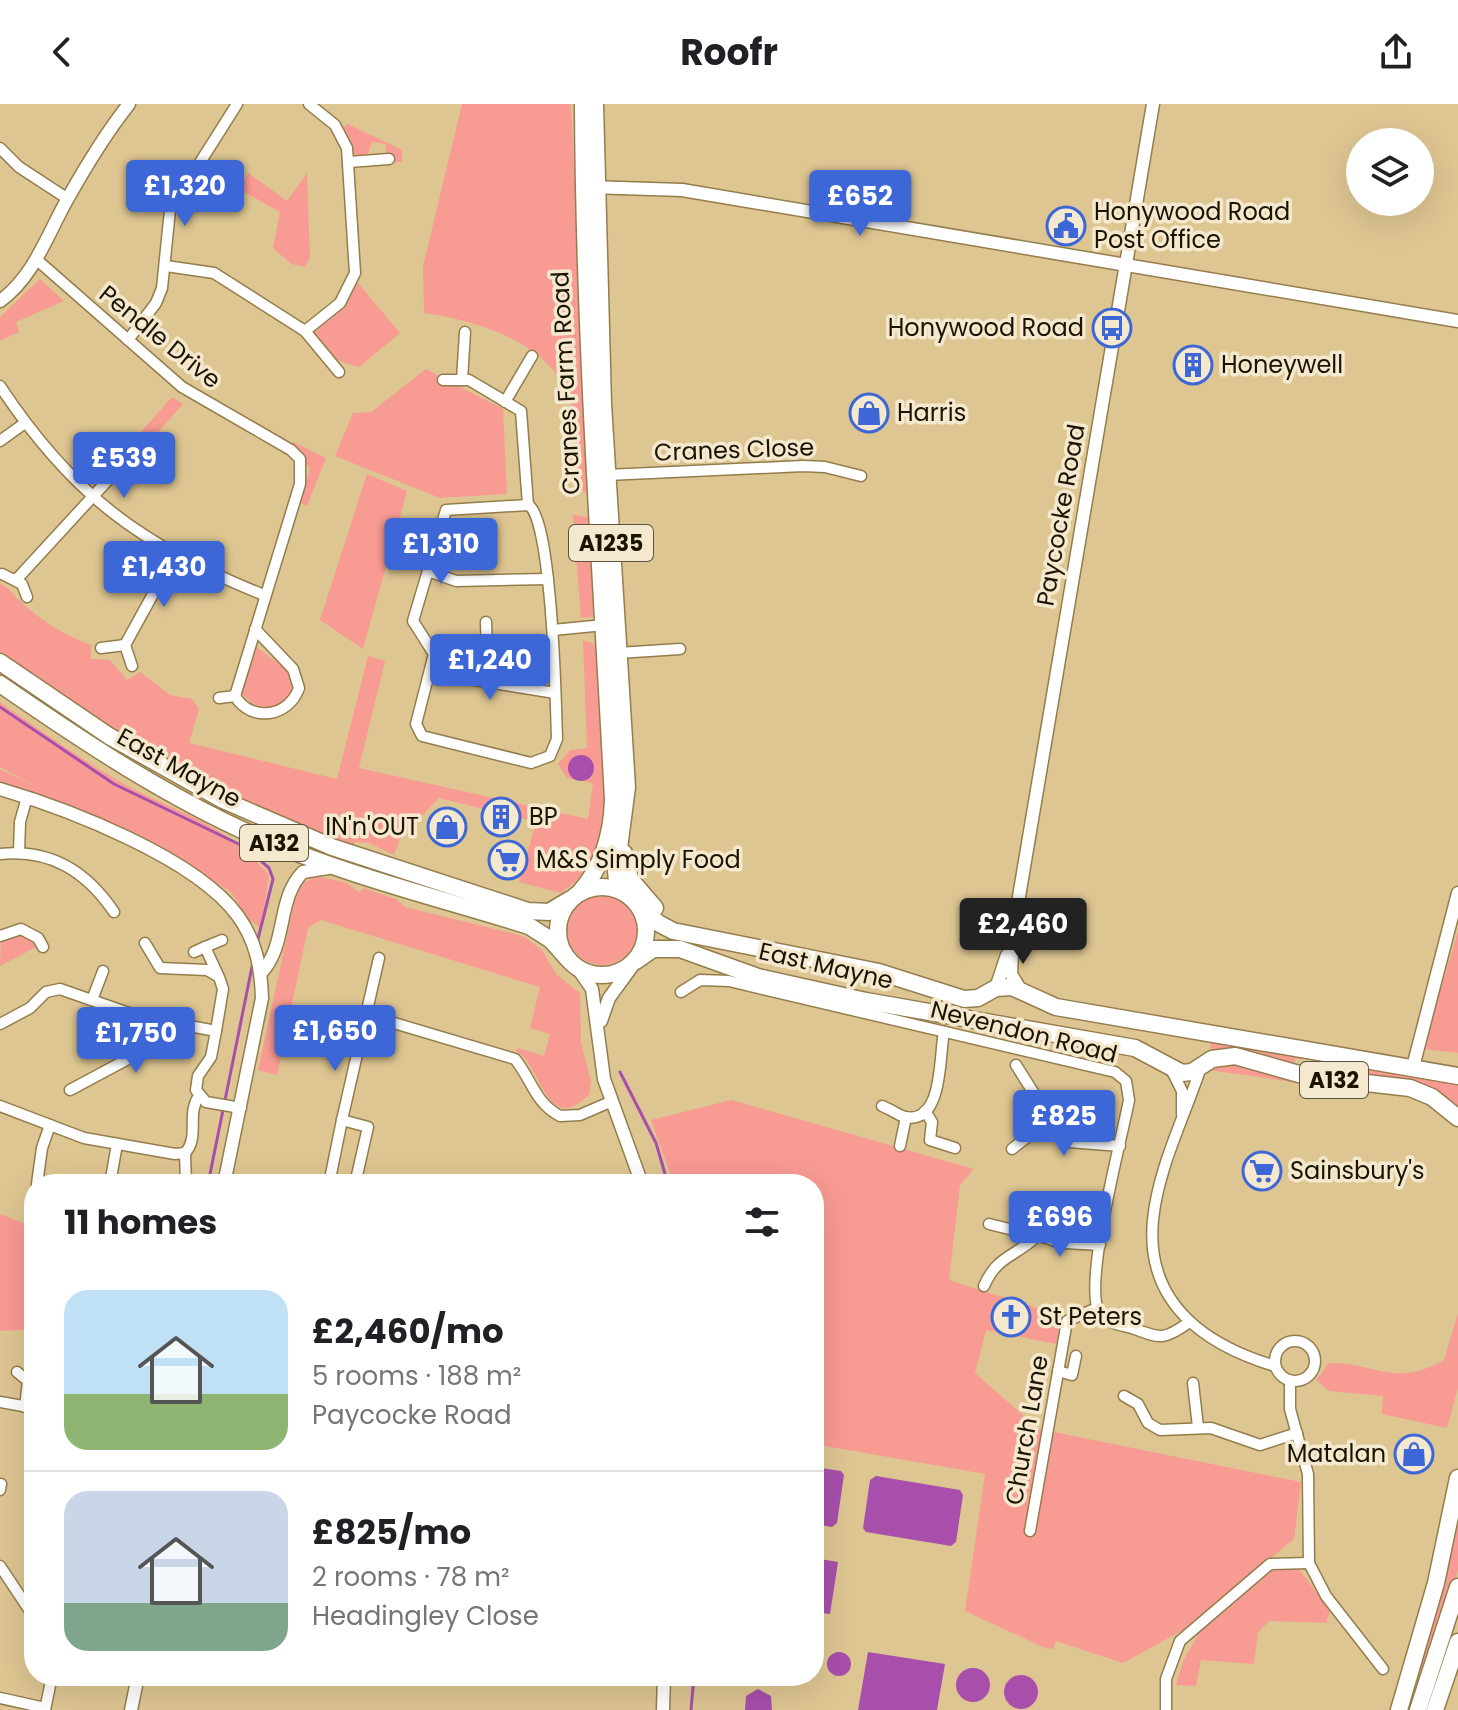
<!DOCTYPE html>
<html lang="en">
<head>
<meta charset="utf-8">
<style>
  :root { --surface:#fff; --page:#f6f6f6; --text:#202124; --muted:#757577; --line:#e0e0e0; --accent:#3d66d7 }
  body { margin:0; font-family:Poppins,sans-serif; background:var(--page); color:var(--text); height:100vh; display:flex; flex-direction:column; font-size:30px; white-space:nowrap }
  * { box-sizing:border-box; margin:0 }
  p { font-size:26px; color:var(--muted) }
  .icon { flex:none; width:44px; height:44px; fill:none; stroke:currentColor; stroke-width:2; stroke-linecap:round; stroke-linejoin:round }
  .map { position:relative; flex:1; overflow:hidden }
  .side { position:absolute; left:24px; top:1070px; width:800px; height:512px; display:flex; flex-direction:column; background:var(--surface); border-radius:32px; box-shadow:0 8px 32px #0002 }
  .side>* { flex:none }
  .fabs { position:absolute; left:1346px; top:24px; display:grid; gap:16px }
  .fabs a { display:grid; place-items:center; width:88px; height:88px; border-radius:50%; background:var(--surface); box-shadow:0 8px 32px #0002; font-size:40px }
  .price { position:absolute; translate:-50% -68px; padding:0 18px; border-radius:8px; background:var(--accent); color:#fff; font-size:26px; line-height:52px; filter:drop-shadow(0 2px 4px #0008) }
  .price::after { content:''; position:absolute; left:50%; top:48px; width:24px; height:18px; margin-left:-12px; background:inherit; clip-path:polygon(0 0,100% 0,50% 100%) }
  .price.active { background:#222; color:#fff }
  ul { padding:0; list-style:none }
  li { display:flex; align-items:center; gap:24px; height:200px; padding:0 40px }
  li+li { border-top:2px solid var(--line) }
  li span { display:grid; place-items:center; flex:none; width:224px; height:160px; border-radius:24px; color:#555 }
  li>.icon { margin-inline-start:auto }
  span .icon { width:96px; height:96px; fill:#fffc; stroke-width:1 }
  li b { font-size:34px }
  h2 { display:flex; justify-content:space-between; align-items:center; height:96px; padding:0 40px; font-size:34px }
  header { display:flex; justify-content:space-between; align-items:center; height:104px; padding:0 40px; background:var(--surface); font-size:36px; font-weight:700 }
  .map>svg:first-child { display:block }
  .green { fill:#f89b93 }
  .water { fill:#a84fac }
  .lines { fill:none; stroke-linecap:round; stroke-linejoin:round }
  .stream { stroke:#a84fac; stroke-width:3 }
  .minor-casing { stroke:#947d4c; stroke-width:13 }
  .tertiary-casing { stroke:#947d4c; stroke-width:15 }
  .primary-casing { stroke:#947d4c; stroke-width:19 }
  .trunk-casing { stroke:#947d4c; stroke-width:19 }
  .minor { stroke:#fff; stroke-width:10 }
  .tertiary { stroke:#fff; stroke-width:12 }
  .primary { stroke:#fff; stroke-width:16 }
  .trunk { stroke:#fff; stroke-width:16 }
  .labels { text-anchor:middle; stroke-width:7; stroke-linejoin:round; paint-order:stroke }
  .shield { fill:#f4e8ce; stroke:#5d543f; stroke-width:2 }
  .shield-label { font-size:22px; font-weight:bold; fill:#1c1402 }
  .poi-label { font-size:24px; fill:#1c1402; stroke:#f4e8ce; text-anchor:start }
  .street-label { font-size:24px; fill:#1c1402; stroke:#f4e8ce }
</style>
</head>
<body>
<header><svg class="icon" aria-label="back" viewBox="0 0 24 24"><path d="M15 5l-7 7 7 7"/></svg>Roofr<svg class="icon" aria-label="share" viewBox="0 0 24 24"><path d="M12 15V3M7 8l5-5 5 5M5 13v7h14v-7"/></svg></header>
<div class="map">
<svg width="1458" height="1606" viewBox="0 0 1458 1606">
  <rect width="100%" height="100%" fill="#dec692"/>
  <g class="green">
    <path d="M462,0H571L590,392L575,381C574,356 578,325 572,301C555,240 480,217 424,209L423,162Z"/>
    <path d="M348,20L402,46V58H392L386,53V40L372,38L367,53L356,54L343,24Z"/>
    <path d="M248,69L287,97L307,69L310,153L305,163L291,160L273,144L280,108L239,85Z"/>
    <path d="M40,175L64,197L16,218L19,228L0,237V213Z"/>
    <path d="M358,179L400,229L359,263C336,257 327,253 314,229L343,203Z"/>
    <path d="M426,265L503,305L507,390L440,394L335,352L353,309L371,308Z"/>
    <path d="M172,293L183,300L128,362L118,354Z"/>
    <path d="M293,338L326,354L307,402L300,399L310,365L292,342Z"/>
    <path d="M367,370L407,387L363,545L320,516Z"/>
    <path d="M573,411L588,413L589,423H592L598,512L581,514Z"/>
    <path d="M0,480C11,484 11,489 19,496C39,516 65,531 91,541V555L110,556L127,576L140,568L170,591L192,595L199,605L189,639L337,675L368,552L385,557L359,664L588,715L593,679L567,674L558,660L570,646L587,644L583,536L598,541L605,612L602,664L608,694L604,728L594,755L575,778L561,789L519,778L536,718L439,694L400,735L394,751L369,739L355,738L352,744L229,693L119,632L0,550Z"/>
    <path d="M255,542L286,565L297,582L281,605L253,601L240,588Z"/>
    <path d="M0,598C38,625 78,653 119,677C180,712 220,714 269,771L261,824L247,814L231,788L155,743L0,682V665L41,685L0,663Z"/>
    <path d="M317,772L347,779L360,789L363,784L396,795L405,803L523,832L542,846L557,871L580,889L581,938L591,977L589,991C545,1033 543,962 516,947L518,944L544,952L550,930L530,924L540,883L321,816L308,824L277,971L258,966L296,791L305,778Z"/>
    <circle cx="602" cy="826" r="35"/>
    <path d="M1458,827V949L1423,945Z"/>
    <path d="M23,830L40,841L0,862L1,835Z"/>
    <path d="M1209,937L1311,955H1295L1293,964L1234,944L1212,947Z"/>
    <path d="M1322,955L1458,980V1006L1452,1001L1304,964L1320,963Z"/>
    <path d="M1230,957L1293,975L1292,978L1209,966Z"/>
    <path d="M731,996L974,1065L960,1081L949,1176L1062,1212L1056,1240L986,1226L975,1269L1039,1325L1301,1378L1294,1435L1183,1526L1123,1559L1056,1537L1053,1545L1045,1544L965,1507L985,1370L814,1340V1080H674L651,1016Z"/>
    <path d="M0,1110L34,1123V1231L22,1226L0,1227Z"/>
    <path d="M1458,1209V1284L1447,1324L1382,1310L1383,1292L1329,1287L1316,1276L1329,1259C1378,1259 1395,1284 1444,1256Z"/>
    <path d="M1458,1398V1466L1413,1606H1404Z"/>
    <path d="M1298,1464L1330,1506L1326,1519L1269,1517L1258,1528L1254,1560L1201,1556L1196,1582L1176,1581L1183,1557L1202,1524L1269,1467Z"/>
  </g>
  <g class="water">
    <circle cx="581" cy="664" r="13"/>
    <path d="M814,1363L841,1367L844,1371L837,1419L832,1423L814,1420Z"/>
    <path d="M876,1372L960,1386L963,1391L956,1438L951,1442L866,1428L863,1424L870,1376Z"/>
    <path d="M814,1454L838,1458L830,1510L814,1508Z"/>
    <path d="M868,1548L945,1560L937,1606H858Z"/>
    <circle cx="839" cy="1560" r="12"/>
    <circle cx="973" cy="1581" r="17"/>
    <circle cx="1021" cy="1588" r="17"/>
    <path d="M758,1585L771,1592L772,1606H745L746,1592Z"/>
  </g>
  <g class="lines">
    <g class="stream">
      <path d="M0,603L114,680L245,743L269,764L273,775L257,839"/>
      <path d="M620,968L656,1039L668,1080"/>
      <path d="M208,1080L253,858"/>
      <path d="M691,1606L694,1572"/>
    </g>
    <g class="minor-casing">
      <g id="minor">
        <path d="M0,44L19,63L68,95"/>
        <path d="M349,58L389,55"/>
        <path d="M36,155L182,283L291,346L300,355V380L235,592"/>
        <path d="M166,162L214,169L305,227L340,199L355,169L347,44L335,21L309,0"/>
        <path d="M305,227L339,268"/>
        <path d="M128,236L156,199L162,184L170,106L237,0"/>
        <path d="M443,276H469L521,307L528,401"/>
        <path d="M462,276L465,228"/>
        <path d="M0,282C72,391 143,443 264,491"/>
        <path d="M505,298L532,252"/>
        <path d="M0,337L25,319"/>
        <path d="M607,371L803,362L825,363L861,372"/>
        <path d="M528,401C552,412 556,602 557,635L550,652L531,659L422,632L416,620L434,550L413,517L446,406Z"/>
        <path d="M428,467L456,477L548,475"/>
        <path d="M2,470L22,480L27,493"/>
        <path d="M16,476L119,364"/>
        <path d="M486,518L488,581"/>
        <path d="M553,526L604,521"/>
        <path d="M125,541L174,452"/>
        <path d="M125,541L132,562"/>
        <path d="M101,544L125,541"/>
        <path d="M618,549L680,545"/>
        <path d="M431,569L555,589"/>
        <path d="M235,592C251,619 289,613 299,584L293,565L255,525"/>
        <path d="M219,594L235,592"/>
        <path d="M19,748L20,718L27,693"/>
        <path d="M0,750C51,745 86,767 114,808"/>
        <path d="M0,832L21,825L38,834L43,843"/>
        <path d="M145,839L160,864L207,866L219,873L223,885L216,927"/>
        <path d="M194,848L205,843"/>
        <path d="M218,871L205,843L222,836"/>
        <path d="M681,888L700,876L729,877L1115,968L1126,977L1129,996C1122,1034 1083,1179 1099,1208C1105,1219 1121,1221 1132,1224C1159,1234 1163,1237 1188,1219"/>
        <path d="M92,896L103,867"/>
        <path d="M367,911L515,955C532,976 535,999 560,1012L580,1011L610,998"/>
        <path d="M0,920L30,904L46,888L60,885L137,912L216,927L211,953L198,972L196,986L206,998L241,1004"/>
        <path d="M1016,961L1050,1015"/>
        <path d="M1201,963C1185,1012 1158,1064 1153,1116C1145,1199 1205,1241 1275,1262"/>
        <path d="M1171,965L1182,987V1010"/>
        <path d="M70,986L141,948L152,915"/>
        <path d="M0,1002L84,1034L175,1050L185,1049C200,1033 186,1010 199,992"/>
        <path d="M882,1002C890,1005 898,1011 905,1013C944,1021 939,950 944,928"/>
        <path d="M925,1007L932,1018L930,1036L955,1044"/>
        <path d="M900,1042L906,1013"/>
        <path d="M1012,1045L1050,1015L1069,1038L1120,1042"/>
        <path d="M185,1049L186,1080"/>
        <path d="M37,1080L42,1044L50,1021"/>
        <path d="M110,1080L117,1040"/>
        <path d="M329,1080L342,1016"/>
        <path d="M355,1080L368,1023L342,1016L379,854"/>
        <path d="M989,1120L1066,1139L1100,1141"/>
        <path d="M1054,1137L1059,1117"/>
        <path d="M984,1182C997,1152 1013,1154 1036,1133"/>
        <circle cx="1295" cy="1257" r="20"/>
        <path d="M1058,1267L1072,1271L1076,1252"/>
        <path d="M17,1268L28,1277"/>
        <path d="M1290,1277V1305L1308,1370L1309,1459L1326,1492L1383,1565"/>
        <path d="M1193,1279L1198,1323"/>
        <path d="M1124,1292L1138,1300L1148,1319L1160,1326L1211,1324L1260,1341L1297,1329"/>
        <path d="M0,1298L34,1304"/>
        <path d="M25,1303L28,1277L34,1278"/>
        <path d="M0,1386L1,1380"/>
        <path d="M1030,1427L1067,1217L1097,1204"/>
        <path d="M0,1462L34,1513"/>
        <path d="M0,1594L45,1604"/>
        <path d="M45,1606L52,1572"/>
        <path d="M1166,1606V1575L1180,1537L1270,1460L1309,1459"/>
      </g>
    </g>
    <g class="tertiary-casing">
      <g id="tertiary">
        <path d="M589,83L682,86L1458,217"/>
        <path d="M0,197C34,173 48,129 68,94C86,62 106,29 129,0"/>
        <path d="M0,685C68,705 196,754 238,812C256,837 261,863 262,894L224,1080"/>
        <path d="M577,863L592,885L604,975L642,1080"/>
        <path d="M261,869C288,841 276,795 303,768L328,764"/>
        <path d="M996,884L1007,851"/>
        <path d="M1020,885L1011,870L1013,828L1153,0"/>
        <path d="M601,917L609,894L636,857"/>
        <path d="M1413,963L1458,789"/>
        <path d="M131,1606L138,1572"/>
        <path d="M663,1606L664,1572"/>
      </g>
    </g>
    <g class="primary-casing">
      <g id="primary">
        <path d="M595,0L603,300L627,683L616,767L617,777L627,790"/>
        <path d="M0,558L109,632L223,696L332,743L528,807L549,808L569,796"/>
        <path d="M0,580C84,638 168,694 262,735C349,772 439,794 529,822L551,836L566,853"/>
        <path d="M624,749L630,775L655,804"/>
        <circle cx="602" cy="827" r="44"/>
        <path d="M580,788C603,762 612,730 613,696C601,464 584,233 583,0"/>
        <path d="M638,801L658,819L673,827L879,868L964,895L978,894L996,884L1012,883L1056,903L1458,972"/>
        <path d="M636,857L653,845H680L758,873L866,897L1135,944L1182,969L1192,968L1212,955L1235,952L1306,972L1410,984L1432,993L1458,1014"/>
      </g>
    </g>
    <g class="trunk-casing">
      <g id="trunk">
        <path d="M1399,1606L1436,1479L1458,1374"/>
        <path d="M1418,1606L1458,1483"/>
        <path d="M1435,1606L1458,1538"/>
      </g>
    </g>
    <use href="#minor" class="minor"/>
    <use href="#tertiary" class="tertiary"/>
    <use href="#primary" class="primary"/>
    <use href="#trunk" class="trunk"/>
  </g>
  <defs>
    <g id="civic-ring" transform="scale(2)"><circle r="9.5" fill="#f4e8ce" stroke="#3d66d7" stroke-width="1.5"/><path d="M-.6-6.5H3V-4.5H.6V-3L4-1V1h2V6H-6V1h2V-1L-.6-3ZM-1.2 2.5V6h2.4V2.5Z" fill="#3d66d7"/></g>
    <g id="bus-ring" transform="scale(2)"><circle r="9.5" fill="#f4e8ce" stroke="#3d66d7" stroke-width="1.5"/><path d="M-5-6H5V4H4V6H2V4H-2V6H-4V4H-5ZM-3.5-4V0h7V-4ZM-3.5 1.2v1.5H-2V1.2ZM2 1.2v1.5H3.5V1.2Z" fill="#3d66d7"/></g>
    <g id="building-ring" transform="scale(2)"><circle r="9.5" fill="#f4e8ce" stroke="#3d66d7" stroke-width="1.5"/><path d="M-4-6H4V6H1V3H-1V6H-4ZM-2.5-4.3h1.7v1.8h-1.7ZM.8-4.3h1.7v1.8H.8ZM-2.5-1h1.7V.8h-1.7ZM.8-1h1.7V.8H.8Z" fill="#3d66d7"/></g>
    <g id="shop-ring" transform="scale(2)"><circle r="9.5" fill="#f4e8ce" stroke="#3d66d7" stroke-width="1.5"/><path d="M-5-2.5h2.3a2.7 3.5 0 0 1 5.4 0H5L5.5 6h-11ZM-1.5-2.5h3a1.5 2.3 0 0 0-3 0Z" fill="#3d66d7"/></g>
    <g id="supermarket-ring" transform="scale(2)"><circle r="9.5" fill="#f4e8ce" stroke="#3d66d7" stroke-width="1.5"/><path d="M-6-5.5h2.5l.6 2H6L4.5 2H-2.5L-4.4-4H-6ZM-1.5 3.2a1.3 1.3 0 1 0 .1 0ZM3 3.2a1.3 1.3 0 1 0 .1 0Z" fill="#3d66d7"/></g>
    <g id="church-ring" transform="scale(2)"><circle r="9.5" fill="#f4e8ce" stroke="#3d66d7" stroke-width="1.5"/><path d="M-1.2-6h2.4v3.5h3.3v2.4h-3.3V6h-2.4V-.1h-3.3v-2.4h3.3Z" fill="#3d66d7"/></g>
  </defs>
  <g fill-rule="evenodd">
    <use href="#civic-ring" x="1066" y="122"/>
    <use href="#bus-ring" x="1112" y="224"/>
    <use href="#building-ring" x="1193" y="261"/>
    <use href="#shop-ring" x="869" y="309"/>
    <use href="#building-ring" x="501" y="713"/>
    <use href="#shop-ring" x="447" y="723"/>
    <use href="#supermarket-ring" x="508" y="756"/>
    <use href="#supermarket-ring" x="1262" y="1067"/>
    <use href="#church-ring" x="1011" y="1213"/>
    <use href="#shop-ring" x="1414" y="1350"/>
  </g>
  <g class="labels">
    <g class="shield">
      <rect x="569" y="421" width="84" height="36" rx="6"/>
      <rect x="240" y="721" width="68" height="36" rx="6"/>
      <rect x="1300" y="958" width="68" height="36" rx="6"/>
    </g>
    <g class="shield-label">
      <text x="611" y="447">A1235</text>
      <text x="274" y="747">A132</text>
      <text x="1334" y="984">A132</text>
    </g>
    <g class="poi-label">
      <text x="1094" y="116">Honywood Road<tspan x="1094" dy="28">Post Office</tspan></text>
      <text x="1084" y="232" text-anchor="end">Honywood Road</text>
      <text x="1221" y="269">Honeywell</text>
      <text x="897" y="317">Harris</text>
      <text x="529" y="721">BP</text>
      <text x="419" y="731" text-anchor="end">IN'n'OUT</text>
      <text x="536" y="764">M&amp;S Simply Food</text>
      <text x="1290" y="1075">Sainsbury's</text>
      <text x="1039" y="1221">St Peters</text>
      <text x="1386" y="1358" text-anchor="end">Matalan</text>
    </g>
    <g class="street-label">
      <text transform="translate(160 233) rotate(39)" y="8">Pendle Drive</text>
      <text transform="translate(566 279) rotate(-93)" y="8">Cranes Farm Road</text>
      <text transform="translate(734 346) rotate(-2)" y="8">Cranes Close</text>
      <text transform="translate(1061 411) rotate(-80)" y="8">Paycocke Road</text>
      <text transform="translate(179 664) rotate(29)" y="8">East Mayne</text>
      <text transform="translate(826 862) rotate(13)" y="8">East Mayne</text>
      <text transform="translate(1024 928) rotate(14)" y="8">Nevendon Road</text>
      <text transform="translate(1027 1326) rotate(-80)" y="8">Church Lane</text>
    </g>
  </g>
</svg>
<div class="fabs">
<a><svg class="icon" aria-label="layers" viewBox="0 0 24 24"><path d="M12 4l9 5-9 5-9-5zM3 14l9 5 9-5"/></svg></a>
</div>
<b class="price" style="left:185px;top:124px">£1,320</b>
<b class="price" style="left:860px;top:134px">£652</b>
<b class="price" style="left:124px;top:396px">£539</b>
<b class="price" style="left:441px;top:482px">£1,310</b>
<b class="price" style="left:164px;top:505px">£1,430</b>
<b class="price" style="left:490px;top:598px">£1,240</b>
<b class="price active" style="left:1023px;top:862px">£2,460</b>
<b class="price" style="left:335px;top:969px">£1,650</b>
<b class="price" style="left:136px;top:971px">£1,750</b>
<b class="price" style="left:1064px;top:1054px">£825</b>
<b class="price" style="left:1060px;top:1155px">£696</b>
<section class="side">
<h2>11 homes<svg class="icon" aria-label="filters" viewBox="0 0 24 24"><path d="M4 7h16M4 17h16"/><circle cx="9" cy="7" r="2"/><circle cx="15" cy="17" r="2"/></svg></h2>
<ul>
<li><span style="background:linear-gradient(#bfe0f5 65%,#8fb573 0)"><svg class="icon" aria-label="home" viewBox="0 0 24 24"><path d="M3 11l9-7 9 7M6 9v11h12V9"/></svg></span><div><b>£2,460/mo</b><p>5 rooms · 188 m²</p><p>Paycocke Road</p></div></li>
<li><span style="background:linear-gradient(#c9d6e8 70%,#7fa58c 0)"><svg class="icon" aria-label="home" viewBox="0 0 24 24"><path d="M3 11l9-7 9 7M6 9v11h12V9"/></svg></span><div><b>£825/mo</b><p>2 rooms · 78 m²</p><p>Headingley Close</p></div></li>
</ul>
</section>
</div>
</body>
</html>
